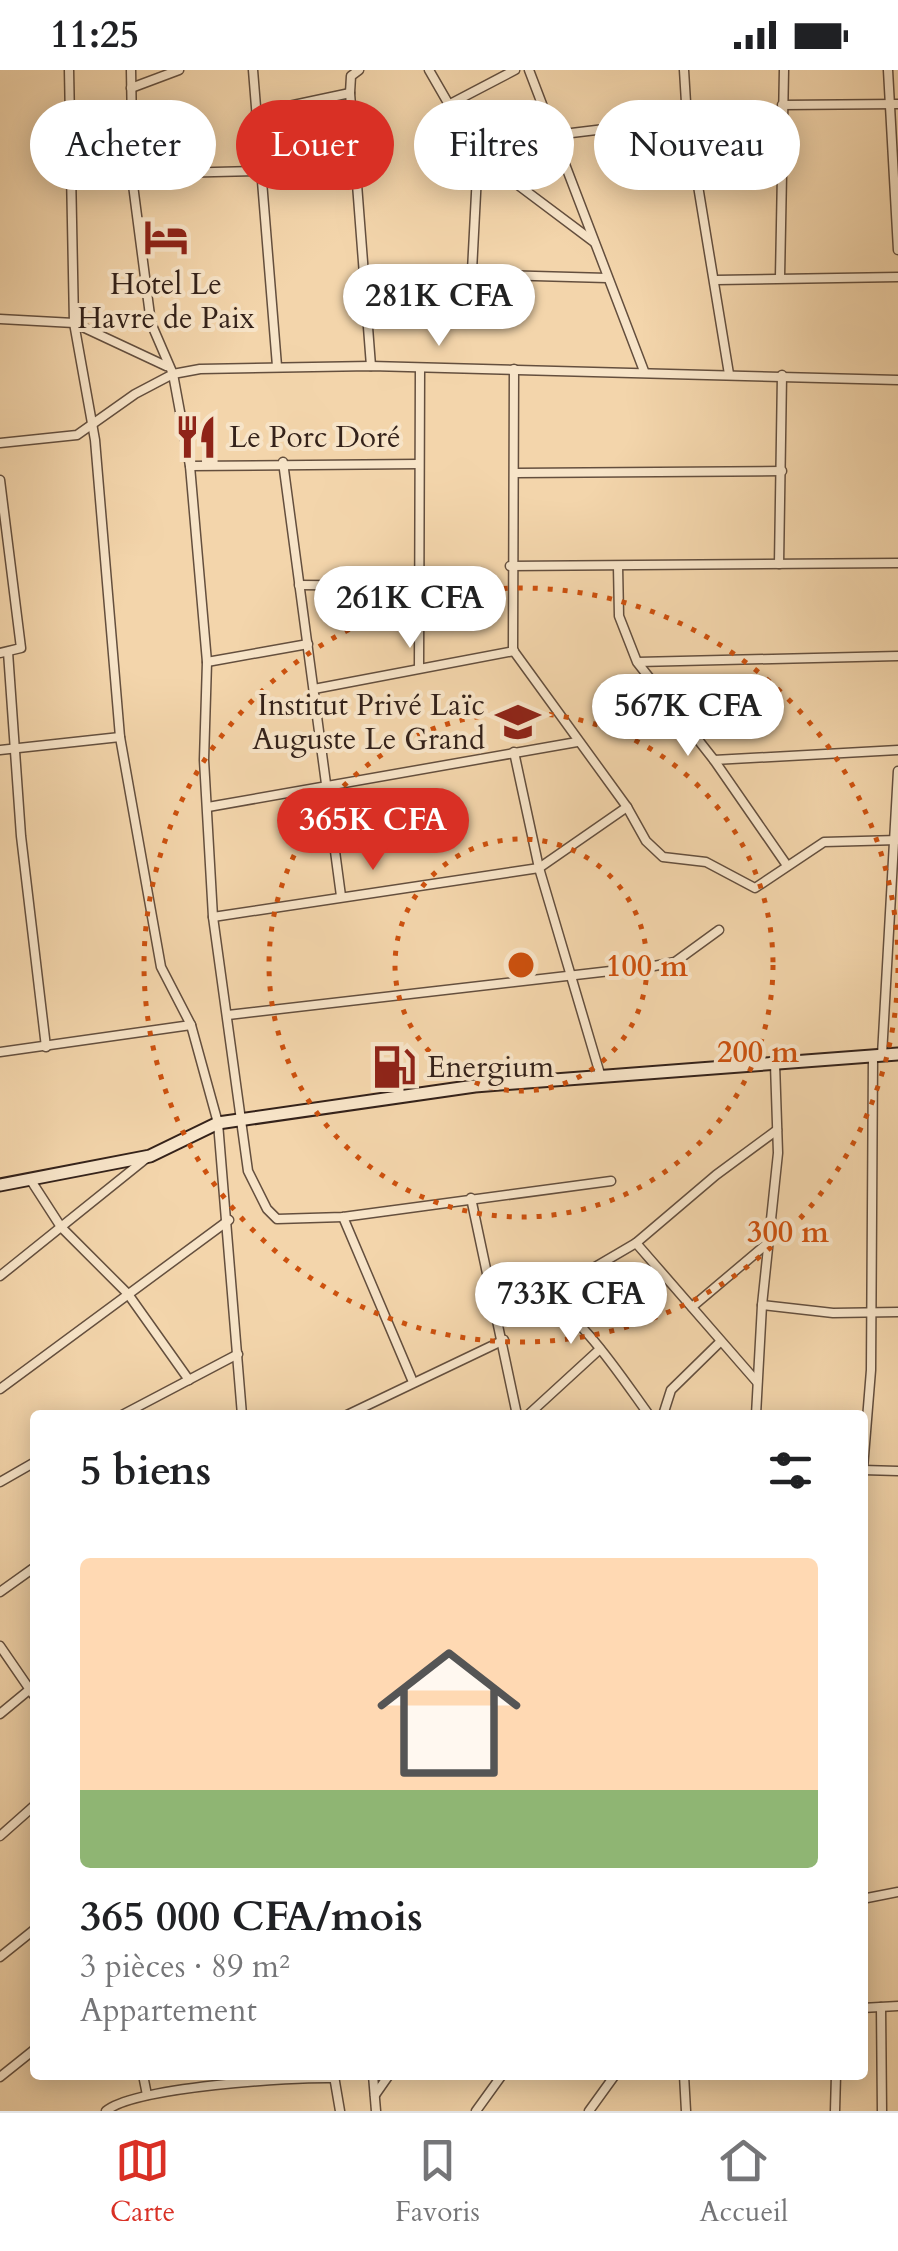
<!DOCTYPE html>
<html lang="fr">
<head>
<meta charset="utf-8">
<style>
  :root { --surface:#fff; --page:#f6f6f6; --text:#202124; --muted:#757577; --line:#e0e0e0; --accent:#d93025 }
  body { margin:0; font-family:Cardo,serif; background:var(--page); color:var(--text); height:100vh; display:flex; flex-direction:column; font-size:38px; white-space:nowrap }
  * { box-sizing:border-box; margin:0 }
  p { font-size:32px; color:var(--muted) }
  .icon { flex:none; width:55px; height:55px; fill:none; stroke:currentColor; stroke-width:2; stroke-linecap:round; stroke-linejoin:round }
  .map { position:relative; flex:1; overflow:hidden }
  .drawer { position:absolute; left:30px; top:1340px; width:838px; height:670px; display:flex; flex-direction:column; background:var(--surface); border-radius:10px; box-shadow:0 5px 25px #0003 }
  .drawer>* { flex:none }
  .guide { position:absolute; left:30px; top:30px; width:840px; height:90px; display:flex; gap:20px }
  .price { position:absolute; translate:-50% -85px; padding:0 22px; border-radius:35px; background:#fff; color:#222; font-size:32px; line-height:65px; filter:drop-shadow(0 2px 5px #0008) }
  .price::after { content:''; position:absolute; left:50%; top:60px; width:30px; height:22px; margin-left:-15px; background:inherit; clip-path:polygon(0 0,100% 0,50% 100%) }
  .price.active { background:var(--accent); color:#fff }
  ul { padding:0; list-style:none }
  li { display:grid; align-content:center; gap:20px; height:530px; padding:0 50px }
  li span { display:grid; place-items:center; height:310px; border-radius:10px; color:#555 }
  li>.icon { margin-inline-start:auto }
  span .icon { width:180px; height:180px; fill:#fffc; stroke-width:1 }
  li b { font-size:42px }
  h2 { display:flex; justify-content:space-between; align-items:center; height:120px; padding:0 50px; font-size:42px }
  .pill { padding:0 35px; border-radius:45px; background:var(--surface); box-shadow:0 5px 25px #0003; font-size:35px; line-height:90px }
  .pill.active { background:var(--accent); color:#fff }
  .status { display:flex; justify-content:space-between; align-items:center; height:70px; padding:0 50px; background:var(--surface); direction:ltr }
  .status svg { height:28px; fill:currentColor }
  .menu { display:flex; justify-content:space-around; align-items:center; height:140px; border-top:2px solid var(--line); background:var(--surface); font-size:28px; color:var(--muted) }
  .menu a { display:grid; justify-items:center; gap:5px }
  .menu .active { color:var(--accent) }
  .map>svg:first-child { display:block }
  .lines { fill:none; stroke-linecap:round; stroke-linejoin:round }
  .street-casing { stroke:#644f3e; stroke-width:11 }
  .secondary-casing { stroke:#34221a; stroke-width:15 }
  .street { stroke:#f7e4c8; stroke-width:8 }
  .secondary { stroke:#f7e4c8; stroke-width:11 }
  .ring { fill:none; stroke:#cd510e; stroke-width:5; stroke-dasharray:5 10 }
  .labels { text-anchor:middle; stroke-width:8; stroke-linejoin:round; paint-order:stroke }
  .poi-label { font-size:30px; fill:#34221a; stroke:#f7e4c8; text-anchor:start }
  .centre { fill:#cd510e; stroke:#f7e4c8; stroke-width:5 }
  .ring-label { font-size:30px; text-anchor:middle; font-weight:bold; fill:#cd510e; stroke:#f7e4c8; stroke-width:8; stroke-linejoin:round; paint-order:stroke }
</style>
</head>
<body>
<div class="status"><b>11:25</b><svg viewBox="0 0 49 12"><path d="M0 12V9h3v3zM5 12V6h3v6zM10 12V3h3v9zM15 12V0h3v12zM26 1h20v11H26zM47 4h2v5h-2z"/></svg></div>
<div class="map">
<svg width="898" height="2041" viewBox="0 0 898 2041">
  <rect width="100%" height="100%" fill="#f3d5ab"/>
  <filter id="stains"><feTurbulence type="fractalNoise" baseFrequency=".002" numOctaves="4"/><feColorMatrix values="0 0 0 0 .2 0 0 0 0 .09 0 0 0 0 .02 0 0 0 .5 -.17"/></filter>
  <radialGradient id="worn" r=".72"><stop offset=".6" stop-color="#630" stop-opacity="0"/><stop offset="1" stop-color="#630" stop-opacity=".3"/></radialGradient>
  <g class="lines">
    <g class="street-casing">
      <g id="street">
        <path d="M69,0L74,253L95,370L120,667L161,897L191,955L218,1053L242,1345"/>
        <path d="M131,0L133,115L151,253L173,304L190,396L207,592L204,690L213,847L248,1101L267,1139L277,1149L343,1147L611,1111"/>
        <path d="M253,0L277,296"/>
        <path d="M359,0L351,6L350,23L371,296"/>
        <path d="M429,0L478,85L472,201"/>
        <path d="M529,0L644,301"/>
        <path d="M684,0L687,49L729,304"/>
        <path d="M888,0L898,180"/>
        <path d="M131,18L179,0"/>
        <path d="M450,34L515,0"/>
        <path d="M782,35L898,34"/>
        <path d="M256,43L350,23"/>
        <path d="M555,65L687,49"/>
        <path d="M478,85L594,172"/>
        <path d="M133,115L173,103L261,101"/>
        <path d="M363,201L607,208"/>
        <path d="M780,207L784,0"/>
        <path d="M716,210L898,207"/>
        <path d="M0,249L74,253L166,296"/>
        <path d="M514,299L513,580L627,737L646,771L663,787L706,792L755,818L824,772L898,770"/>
        <path d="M0,373L77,365L135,324L173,304L200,299L371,296L898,310"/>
        <path d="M283,392L341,826"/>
        <path d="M190,396L419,394"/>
        <path d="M516,403L782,401"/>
        <path d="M0,410L21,578L0,583"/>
        <path d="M779,494L782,305"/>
        <path d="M510,496L898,493"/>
        <path d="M618,496L619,546L637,592L714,690L898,680"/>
        <path d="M299,515L419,516"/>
        <path d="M8,582L21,766L46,977"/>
        <path d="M207,592L308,574"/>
        <path d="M638,592L898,586"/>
        <path d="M419,598L420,298"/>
        <path d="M314,619L514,581"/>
        <path d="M0,680L120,667"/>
        <path d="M514,682L539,798L600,1004"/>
        <path d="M714,690L786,794"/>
        <path d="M208,737L577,672"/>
        <path d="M213,847L539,798L627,737"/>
        <path d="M228,945L654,896L675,892L719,860"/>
        <path d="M0,982L191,955"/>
        <path d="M882,985L898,701"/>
        <path d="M30,1109L61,1157L128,1224L189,1310"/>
        <path d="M471,1128L517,1345"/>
        <path d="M343,1147L413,1312"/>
        <path d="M636,1173L757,1312"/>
        <path d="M0,1206L148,1087"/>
        <path d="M490,1212C504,1215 522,1217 536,1222C579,1240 622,1308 649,1345"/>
        <path d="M544,1227L636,1173L716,1105L777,1060"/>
        <path d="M762,1235L833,1243L898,1242"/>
        <path d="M692,1237L769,1172"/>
        <path d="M0,1319L229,1150"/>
        <path d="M122,1345L238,1284"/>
        <path d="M347,1345L504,1270"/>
        <path d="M528,1345L600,1279"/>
        <path d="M663,1345L671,1320L720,1272"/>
        <path d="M756,1345L762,1235L778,1083L775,994"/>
        <path d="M863,1400L898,1401"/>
        <path d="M862,1411L871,1300L873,986"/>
        <path d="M0,1412L35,1392"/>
        <path d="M0,1522L35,1497"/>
        <path d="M0,1576L35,1627"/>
        <path d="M0,1644L35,1615"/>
        <path d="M0,1766L35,1735"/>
        <path d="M862,1829L898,1822"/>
        <path d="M0,1887L35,1859"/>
        <path d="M881,1937L882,2041"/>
        <path d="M862,1938L898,1936"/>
        <path d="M143,2005L147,2025"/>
        <path d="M373,2005L376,2041"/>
        <path d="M684,2005L686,2041"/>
        <path d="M334,2006L340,2041"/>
        <path d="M0,2007L35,1979"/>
        <path d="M375,2025L389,2005"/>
        <path d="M106,2041C134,2017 293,2007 334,2008"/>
        <path d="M476,2041L502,2005"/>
        <path d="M589,2041L615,2005"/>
        <path d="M835,2041L836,2005"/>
      </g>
    </g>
    <g class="secondary-casing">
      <path id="secondary" d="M0,1115L150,1086L218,1053L475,1016L898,984"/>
    </g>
    <use href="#street" class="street"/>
    <use href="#secondary" class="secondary"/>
  </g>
  <g class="ring">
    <circle cx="521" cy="895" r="126"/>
    <circle cx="521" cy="895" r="252"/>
    <path d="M898 898A377 377 0 1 1 898 892"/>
  </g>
  <defs>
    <g id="hotel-bare" transform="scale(3.45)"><path d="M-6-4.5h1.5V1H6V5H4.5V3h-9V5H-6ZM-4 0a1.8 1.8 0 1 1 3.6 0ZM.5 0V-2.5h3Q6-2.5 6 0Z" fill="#8f2418" stroke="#f7e4c8" stroke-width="2.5" paint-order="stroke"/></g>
    <g id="restaurant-bare" transform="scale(3.45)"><path d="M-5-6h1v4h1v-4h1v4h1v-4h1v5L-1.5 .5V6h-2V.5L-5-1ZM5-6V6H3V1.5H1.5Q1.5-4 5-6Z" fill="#8f2418" stroke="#f7e4c8" stroke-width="2.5" paint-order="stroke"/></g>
    <g id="school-bare" transform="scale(3.45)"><path d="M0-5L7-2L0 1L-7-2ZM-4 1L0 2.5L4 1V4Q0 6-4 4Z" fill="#8f2418" stroke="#f7e4c8" stroke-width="2.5" paint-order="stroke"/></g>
    <g id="fuel-bare" transform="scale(3.45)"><path d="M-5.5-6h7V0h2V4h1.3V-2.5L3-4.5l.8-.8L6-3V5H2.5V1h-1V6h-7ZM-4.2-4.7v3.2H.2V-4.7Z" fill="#8f2418" stroke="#f7e4c8" stroke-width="2.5" paint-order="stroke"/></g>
  </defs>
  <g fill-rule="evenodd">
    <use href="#hotel-bare" x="166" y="167"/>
    <use href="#restaurant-bare" x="196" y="367"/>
    <use href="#school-bare" x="518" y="652"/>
    <use href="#fuel-bare" x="394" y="997"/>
  </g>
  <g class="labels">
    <g class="poi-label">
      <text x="166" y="224" text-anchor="middle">Hotel Le<tspan x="166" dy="34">Havre de Paix</tspan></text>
      <text x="229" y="377">Le Porc Doré</text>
      <text x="485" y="645" text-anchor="end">Institut Privé Laïc<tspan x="485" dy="34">Auguste Le Grand</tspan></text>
      <text x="427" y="1007">Energium</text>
    </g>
  </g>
  <circle cx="521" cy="895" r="15" class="centre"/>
  <g class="ring-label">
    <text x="647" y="906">100 m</text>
    <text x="758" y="992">200 m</text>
    <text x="788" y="1172">300 m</text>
  </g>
  <rect width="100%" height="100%" filter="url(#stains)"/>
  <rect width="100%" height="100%" fill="url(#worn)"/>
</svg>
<b class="price" style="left:439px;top:279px">281K CFA</b>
<b class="price" style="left:410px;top:581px">261K CFA</b>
<b class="price" style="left:688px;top:689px">567K CFA</b>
<b class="price active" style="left:373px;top:803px">365K CFA</b>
<b class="price" style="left:571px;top:1277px">733K CFA</b>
<div class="guide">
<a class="pill">Acheter</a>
<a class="pill active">Louer</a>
<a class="pill">Filtres</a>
<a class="pill">Nouveau</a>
</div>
<section class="drawer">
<h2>5 biens<svg class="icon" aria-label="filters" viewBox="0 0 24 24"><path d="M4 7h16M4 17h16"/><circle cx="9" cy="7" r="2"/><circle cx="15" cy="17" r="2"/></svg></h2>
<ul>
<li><span style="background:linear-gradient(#ffd9b3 75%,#8fb573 0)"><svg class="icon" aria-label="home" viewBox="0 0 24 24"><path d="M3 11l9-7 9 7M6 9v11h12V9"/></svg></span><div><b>365 000 CFA/mois</b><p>3 pièces · 89 m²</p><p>Appartement</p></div></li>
</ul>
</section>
</div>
<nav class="menu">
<a class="active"><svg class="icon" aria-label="map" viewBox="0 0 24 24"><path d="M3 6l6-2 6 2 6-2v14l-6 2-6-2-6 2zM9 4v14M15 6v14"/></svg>Carte</a>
<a><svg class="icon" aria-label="saved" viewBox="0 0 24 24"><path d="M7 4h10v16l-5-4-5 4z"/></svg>Favoris</a>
<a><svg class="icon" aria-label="home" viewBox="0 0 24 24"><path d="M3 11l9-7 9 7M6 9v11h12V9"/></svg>Accueil</a>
</nav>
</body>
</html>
